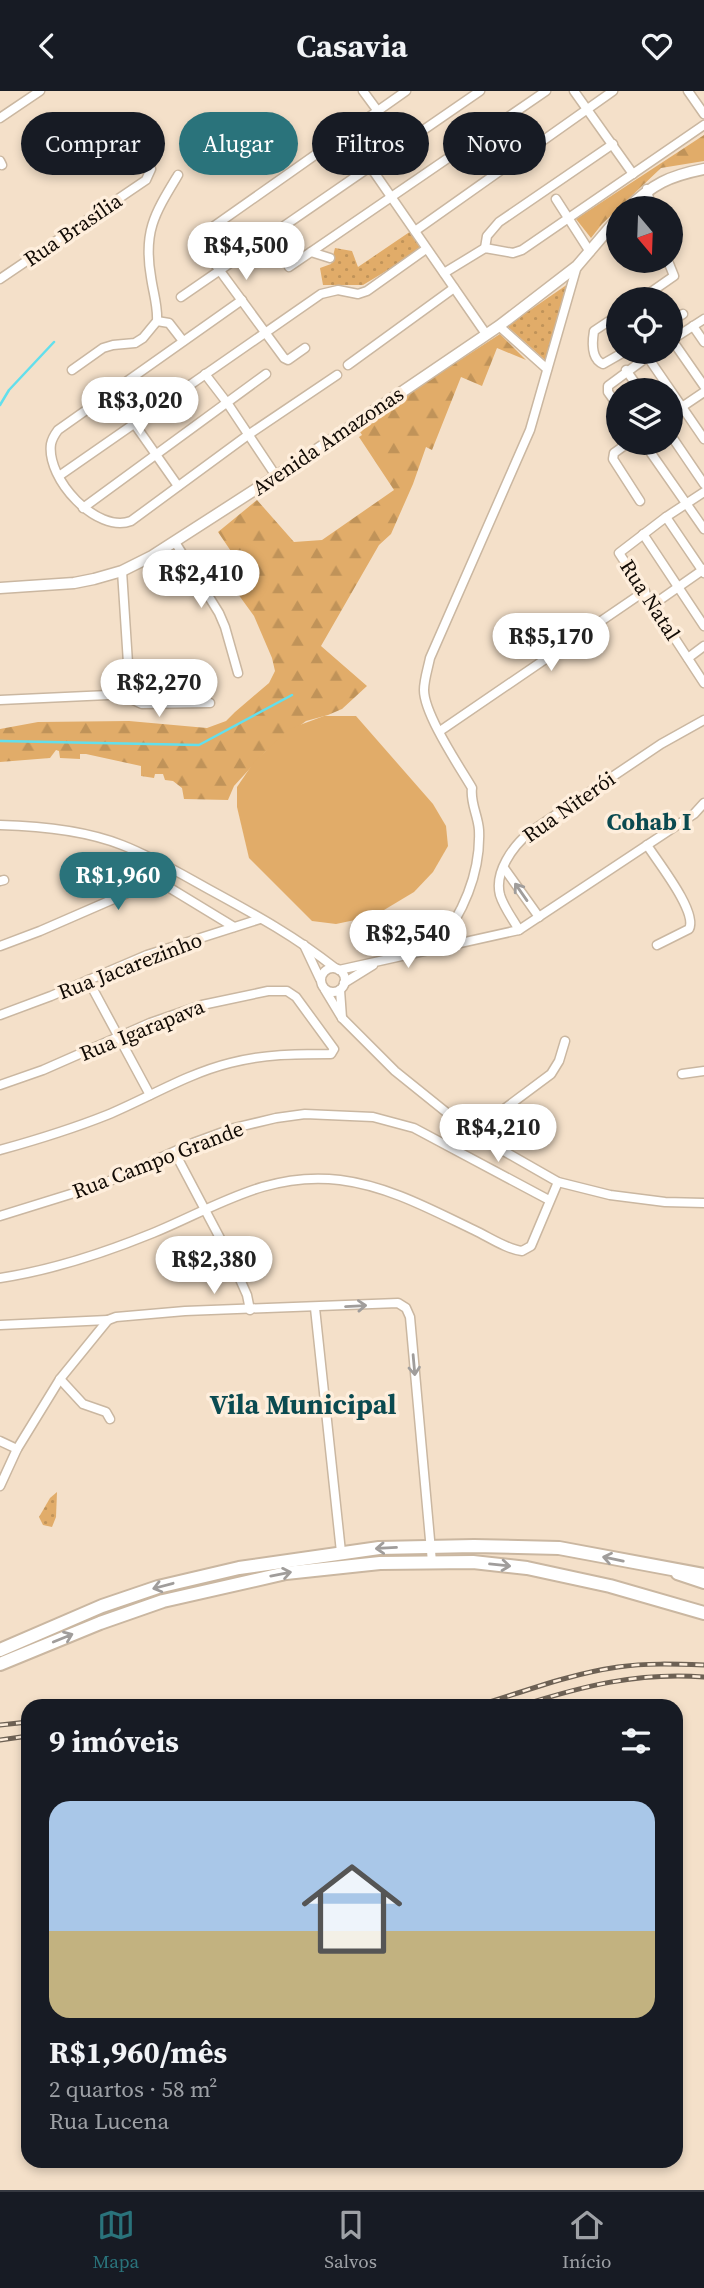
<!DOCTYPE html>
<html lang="pt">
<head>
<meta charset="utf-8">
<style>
  :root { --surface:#171b24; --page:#242831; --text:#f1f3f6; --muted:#9ea1a6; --line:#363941; --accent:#2a737b }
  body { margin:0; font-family:"Source Serif 4",serif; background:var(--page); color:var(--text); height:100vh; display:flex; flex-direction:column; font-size:26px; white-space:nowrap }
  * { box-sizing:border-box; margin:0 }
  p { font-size:23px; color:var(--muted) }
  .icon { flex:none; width:38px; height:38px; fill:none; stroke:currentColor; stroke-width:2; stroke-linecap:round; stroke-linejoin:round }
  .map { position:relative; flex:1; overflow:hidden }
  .sheet { position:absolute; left:21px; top:1608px; width:662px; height:469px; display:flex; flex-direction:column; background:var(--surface); border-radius:21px; box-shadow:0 4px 10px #0003 }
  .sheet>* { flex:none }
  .banner { position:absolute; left:21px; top:21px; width:663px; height:63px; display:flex; gap:14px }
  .needle { width:46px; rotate:161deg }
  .fabs { position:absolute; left:606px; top:105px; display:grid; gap:14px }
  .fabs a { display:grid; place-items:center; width:77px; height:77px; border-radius:50%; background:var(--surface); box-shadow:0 4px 10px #0003; font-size:35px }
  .price { position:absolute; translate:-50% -60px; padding:0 16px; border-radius:24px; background:#fff; color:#222; font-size:23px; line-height:46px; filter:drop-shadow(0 2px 4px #0008) }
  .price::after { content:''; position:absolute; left:50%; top:42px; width:21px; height:16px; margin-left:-10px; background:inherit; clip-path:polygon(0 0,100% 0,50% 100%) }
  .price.on { background:var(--accent); color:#fff }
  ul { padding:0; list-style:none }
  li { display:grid; align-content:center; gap:14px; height:371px; padding:0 28px }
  li span { display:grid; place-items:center; height:217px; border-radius:21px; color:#555 }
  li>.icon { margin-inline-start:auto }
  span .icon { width:126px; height:126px; fill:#fffc; stroke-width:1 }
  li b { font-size:30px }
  h2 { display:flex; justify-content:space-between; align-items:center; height:84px; padding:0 28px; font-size:30px }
  .chip { padding:0 24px; border-radius:32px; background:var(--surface); box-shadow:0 4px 10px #0003; font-size:24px; line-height:63px }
  .chip.on { background:var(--accent); color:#fff }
  header { display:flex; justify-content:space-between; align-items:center; height:91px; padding:0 28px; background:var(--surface); font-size:32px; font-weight:700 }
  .menu { display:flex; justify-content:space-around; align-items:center; height:98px; border-top:2px solid var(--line); background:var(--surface); font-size:19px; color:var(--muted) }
  .menu a { display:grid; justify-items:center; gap:4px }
  .menu .on { color:var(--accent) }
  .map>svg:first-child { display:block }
  .forest { fill:url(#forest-firs) }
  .park { fill:url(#park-dots) }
  .pitch { fill:#e1ac69 }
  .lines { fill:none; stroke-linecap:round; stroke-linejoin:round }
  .stream { stroke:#62dfec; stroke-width:2.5 }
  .minor-casing { stroke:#cab7a1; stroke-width:11 }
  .tertiary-casing { stroke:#cab7a1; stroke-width:13 }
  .secondary-casing { stroke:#cab7a1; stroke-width:14 }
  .primary-casing { stroke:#cab7a1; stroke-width:16 }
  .minor { stroke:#fff; stroke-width:8 }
  .tertiary { stroke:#fff; stroke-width:10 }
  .secondary { stroke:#fff; stroke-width:10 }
  .primary { stroke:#fff; stroke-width:12 }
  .rail-casing { stroke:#6d6154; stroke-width:5 }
  .rail { stroke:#feeedc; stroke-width:2.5; stroke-dasharray:8; stroke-linecap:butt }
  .oneway { stroke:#a09d9b }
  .labels { text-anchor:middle; stroke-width:7; stroke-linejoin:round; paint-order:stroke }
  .street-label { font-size:21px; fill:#110a04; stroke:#feeedc }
  .quarter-label { font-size:24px; font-weight:bold; fill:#0a4a50; stroke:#feeedc }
  .district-label { font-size:28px; font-weight:bold; fill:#0a4a50; stroke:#feeedc }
</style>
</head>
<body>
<header><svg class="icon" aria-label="back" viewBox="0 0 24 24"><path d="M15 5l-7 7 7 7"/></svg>Casavia<svg class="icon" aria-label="heart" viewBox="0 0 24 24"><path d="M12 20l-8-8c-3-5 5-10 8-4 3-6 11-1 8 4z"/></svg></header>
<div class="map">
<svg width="704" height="2099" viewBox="0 0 704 2099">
  <defs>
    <pattern id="forest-firs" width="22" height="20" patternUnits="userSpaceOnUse" patternTransform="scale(1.75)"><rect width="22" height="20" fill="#e1ac69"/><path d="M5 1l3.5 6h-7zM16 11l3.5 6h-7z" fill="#c09359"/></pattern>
    <pattern id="park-dots" width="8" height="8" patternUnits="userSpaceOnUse" patternTransform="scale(1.75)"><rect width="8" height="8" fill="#e1ac69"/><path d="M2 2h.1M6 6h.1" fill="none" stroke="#c09359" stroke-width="1.8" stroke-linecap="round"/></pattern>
  </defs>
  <rect width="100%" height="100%" fill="#f4e0c9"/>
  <g class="forest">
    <path d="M704,44V70L661,77L602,133L591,147L576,128Z"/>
    <path d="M500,243L526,269L497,257L482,295L461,286L432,359L426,356L413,393L391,443L379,454L321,555L367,595L342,618L328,624L306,630L265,661L234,695L228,709L184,708L182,697L173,690L165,689L163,683H155L154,687L141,685V675L86,663H80V668L60,667L59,660L56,659L50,667L0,671V638L38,631L129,630L207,637L226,630L235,621L269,592L275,580L272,567L254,525L230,492L247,484L218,441L257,409L294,451L322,449L394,399L359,346L362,344L357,336Z"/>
  </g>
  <g class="park">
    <path d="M411,140L421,159L363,194H323L320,177L331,173L335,157L352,160L358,176Z"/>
    <path d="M568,193L562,230L545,269L507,235Z"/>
    <path d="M57,1401L56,1426L52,1436L43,1434L39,1426L50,1407Z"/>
  </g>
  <path class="pitch" d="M324,625H356L433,713L446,735L448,755L433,781L414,801L374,825L336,833L312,830L249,767L237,716V696L254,671L289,638Z"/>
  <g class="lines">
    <g class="stream">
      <path d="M0,314L9,299L54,251"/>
      <path d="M0,650L199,654L292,604"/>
    </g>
    <g class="minor-casing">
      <g id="minor">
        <path d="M363,0L377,19"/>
        <path d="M574,0L633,83"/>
        <path d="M688,0L704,23"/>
        <path d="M0,27L40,0"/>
        <path d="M347,42L486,243"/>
        <path d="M0,70L2,74"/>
        <path d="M647,98L651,117"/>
        <path d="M556,108L590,161"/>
        <path d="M415,140L613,0"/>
        <path d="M485,157L487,145L499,131L613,53"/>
        <path d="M311,161L330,167"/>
        <path d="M289,176L546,0"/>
        <path d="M444,182L485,157L513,162L522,159L704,34"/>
        <path d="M0,188L146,89L151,78L148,72L116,29"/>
        <path d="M181,206L480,0"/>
        <path d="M641,208L674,185L668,170"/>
        <path d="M242,209L58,339C55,343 52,348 51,353C46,388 97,443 131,430L248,344L337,284"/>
        <path d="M618,224L594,240C592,252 591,268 603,273L624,261"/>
        <path d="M157,230L169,232L183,250"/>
        <path d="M670,231L683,223"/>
        <path d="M499,235L547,278"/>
        <path d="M693,235L704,251"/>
        <path d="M672,249L704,295"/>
        <path d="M670,250L704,228"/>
        <path d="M305,257L288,269L284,267L201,154L200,145L406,0"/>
        <path d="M647,265L704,348"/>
        <path d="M348,274L454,197"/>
        <path d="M72,279L103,257L113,254L135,252L143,247L157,230C158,215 153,201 151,186C143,140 155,122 178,84"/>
        <path d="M626,279L640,299"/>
        <path d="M205,283L228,313L276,385"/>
        <path d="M112,301L178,395"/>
        <path d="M618,315L608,301V295L654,261"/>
        <path d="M670,324L704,301"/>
        <path d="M670,343L704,393"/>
        <path d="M628,352L614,362L613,368L640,410"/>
        <path d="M644,352L704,438"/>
        <path d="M59,385L321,203L338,199L358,203L367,200L426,158"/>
        <path d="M704,401L666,426L619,462L704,592"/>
        <path d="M83,417L266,283"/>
        <path d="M666,426L704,482"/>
        <path d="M643,443L704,535"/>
        <path d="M175,451L219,522L225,536L238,582"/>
        <path d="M122,480L130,603"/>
        <path d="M654,513L704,478"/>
        <path d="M688,567L704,555"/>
        <path d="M130,603L131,608L142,613L210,612"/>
        <path d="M0,609L130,603"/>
        <path d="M440,640L645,500"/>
        <path d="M0,734C40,735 84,739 122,754C153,766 183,784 212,800C256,824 296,846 335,877"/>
        <path d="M647,754C657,770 698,821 689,838L657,854"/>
        <path d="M504,777L539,826"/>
        <path d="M0,790L4,789"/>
        <path d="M519,839C513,828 504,817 500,804C494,781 513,755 530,741L661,653L704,629"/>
        <path d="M304,854L320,888"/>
        <path d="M0,855L40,840L132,800L160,791L234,836"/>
        <path d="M435,859C462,824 481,785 479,739C478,724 470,712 472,697C459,675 424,623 424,599C424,589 428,577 430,567L530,339L577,175"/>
        <circle cx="333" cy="889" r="12"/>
        <path d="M339,879L519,839L694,723L704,712"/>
        <path d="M88,889L150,1004"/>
        <path d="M344,892L373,874"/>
        <path d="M325,899L342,927L395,980L472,1042L516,1067L558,1091L610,1104L665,1111L704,1112"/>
        <path d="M340,899L342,927"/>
        <path d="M0,924L51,905L147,864L260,828"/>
        <path d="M682,983L704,980"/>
        <path d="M0,994L43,979L150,932L202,914L268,900H287L296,906L334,958L331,963C296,963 264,963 230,972C186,983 148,1007 107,1024C72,1038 36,1049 0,1059"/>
        <path d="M472,1042L551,983L559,970L565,950"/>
        <path d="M175,1062L231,1168L247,1204L250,1219"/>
        <path d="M0,1125L103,1093L193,1052L234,1037L276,1027L305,1023L373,1026L414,1037L549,1109"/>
        <path d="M0,1187C53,1179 104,1162 153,1142C216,1116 268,1080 340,1089C388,1095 430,1118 474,1139C489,1146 506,1158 522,1160L531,1155L558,1091"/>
        <path d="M315,1217L341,1461"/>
        <path d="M0,1234L108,1229"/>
        <path d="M60,1288L83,1313L106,1321L110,1328"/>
        <path d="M0,1350L17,1358"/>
        <path d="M0,1395L17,1358L60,1288L108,1229L116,1226L185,1220L398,1212L406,1217L410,1226L432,1471"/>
      </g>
    </g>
    <g class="tertiary-casing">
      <g id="tertiary">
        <path d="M628,117C653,93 669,85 704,78"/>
        <path d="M0,497L74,492L94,488L122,480L152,465L312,362L499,235L577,175L618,127"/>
      </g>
    </g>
    <g class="secondary-casing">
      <path id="secondary" d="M677,1483L704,1492"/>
    </g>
    <g class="primary-casing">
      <g id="primary">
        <path d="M0,1559L102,1515L158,1496L239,1477L379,1457L474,1455L559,1457L704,1484"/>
        <path d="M0,1573L100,1532L163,1510L286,1482L380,1472L473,1471L527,1477L610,1495L704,1522"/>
      </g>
    </g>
    <use href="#minor" class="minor"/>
    <use href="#tertiary" class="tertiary"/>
    <use href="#secondary" class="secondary"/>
    <use href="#primary" class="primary"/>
    <g class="rail-casing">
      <g id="rail">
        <path d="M477,1615C523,1601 569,1583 618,1576C646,1572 675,1573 704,1574"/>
        <path d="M520,1615C583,1595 637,1581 704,1586"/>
        <path d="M0,1634L28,1631"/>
        <path d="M0,1649L28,1645"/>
      </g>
    </g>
    <use href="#rail" class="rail"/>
  </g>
  <defs><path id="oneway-shaft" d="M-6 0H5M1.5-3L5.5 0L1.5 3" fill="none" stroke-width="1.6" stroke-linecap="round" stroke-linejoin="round" transform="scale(1.75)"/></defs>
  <g class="oneway">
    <use href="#oneway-shaft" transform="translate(521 801) rotate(-125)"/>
    <use href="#oneway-shaft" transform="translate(356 1215) rotate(-3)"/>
    <use href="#oneway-shaft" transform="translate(414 1274) rotate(85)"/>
    <use href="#oneway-shaft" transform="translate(386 1457) rotate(177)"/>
    <use href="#oneway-shaft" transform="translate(613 1468) rotate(-168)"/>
    <use href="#oneway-shaft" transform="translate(500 1474) rotate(6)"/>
    <use href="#oneway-shaft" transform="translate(281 1483) rotate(-11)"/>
    <use href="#oneway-shaft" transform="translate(163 1495) rotate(165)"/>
    <use href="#oneway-shaft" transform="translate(63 1547) rotate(-22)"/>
  </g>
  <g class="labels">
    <g class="street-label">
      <text transform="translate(73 139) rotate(-34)" y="7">Rua Brasília</text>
      <text transform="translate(328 350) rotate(-34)" y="7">Avenida Amazonas</text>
      <text transform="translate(650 509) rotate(57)" y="7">Rua Natal</text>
      <text transform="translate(569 716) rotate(-35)" y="7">Rua Niterói</text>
      <text transform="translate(130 875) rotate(-21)" y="7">Rua Jacarezinho</text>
      <text transform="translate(142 939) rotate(-22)" y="7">Rua Igarapava</text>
      <text transform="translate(158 1069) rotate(-21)" y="7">Rua Campo Grande</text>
    </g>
    <g class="quarter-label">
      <text x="649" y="739">Cohab I</text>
    </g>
    <g class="district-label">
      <text x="303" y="1323">Vila Municipal</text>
    </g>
  </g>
</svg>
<div class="fabs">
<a><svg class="needle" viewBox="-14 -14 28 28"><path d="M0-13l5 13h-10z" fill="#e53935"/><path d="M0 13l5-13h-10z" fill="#9ea1a6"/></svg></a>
<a><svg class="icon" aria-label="locate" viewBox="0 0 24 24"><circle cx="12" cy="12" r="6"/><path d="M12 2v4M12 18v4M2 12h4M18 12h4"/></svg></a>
<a><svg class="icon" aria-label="layers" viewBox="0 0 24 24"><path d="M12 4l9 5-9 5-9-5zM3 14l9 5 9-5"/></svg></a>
</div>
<b class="price" style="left:246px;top:191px">R$4,500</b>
<b class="price" style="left:140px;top:346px">R$3,020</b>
<b class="price" style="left:201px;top:519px">R$2,410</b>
<b class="price" style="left:551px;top:582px">R$5,170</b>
<b class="price" style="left:159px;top:628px">R$2,270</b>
<b class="price on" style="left:118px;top:821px">R$1,960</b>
<b class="price" style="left:408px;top:879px">R$2,540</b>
<b class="price" style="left:498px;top:1073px">R$4,210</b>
<b class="price" style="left:214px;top:1205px">R$2,380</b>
<div class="banner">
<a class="chip">Comprar</a>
<a class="chip on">Alugar</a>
<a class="chip">Filtros</a>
<a class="chip">Novo</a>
</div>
<section class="sheet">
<h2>9 imóveis<svg class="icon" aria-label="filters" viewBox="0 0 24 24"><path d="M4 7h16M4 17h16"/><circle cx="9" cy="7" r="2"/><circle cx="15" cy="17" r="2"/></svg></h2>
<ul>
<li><span style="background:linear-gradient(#a9c7e8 60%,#c2b280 0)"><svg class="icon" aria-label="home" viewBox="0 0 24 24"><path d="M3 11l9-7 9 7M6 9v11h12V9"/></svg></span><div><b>R$1,960/mês</b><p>2 quartos · 58 m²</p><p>Rua Lucena</p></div></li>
</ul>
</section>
</div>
<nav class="menu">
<a class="on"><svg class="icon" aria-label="map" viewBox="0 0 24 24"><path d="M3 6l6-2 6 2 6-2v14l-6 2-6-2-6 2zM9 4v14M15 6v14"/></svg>Mapa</a>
<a><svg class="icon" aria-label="saved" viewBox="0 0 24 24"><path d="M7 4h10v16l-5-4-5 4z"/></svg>Salvos</a>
<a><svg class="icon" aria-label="home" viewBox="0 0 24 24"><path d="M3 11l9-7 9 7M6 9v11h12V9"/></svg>Início</a>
</nav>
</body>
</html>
